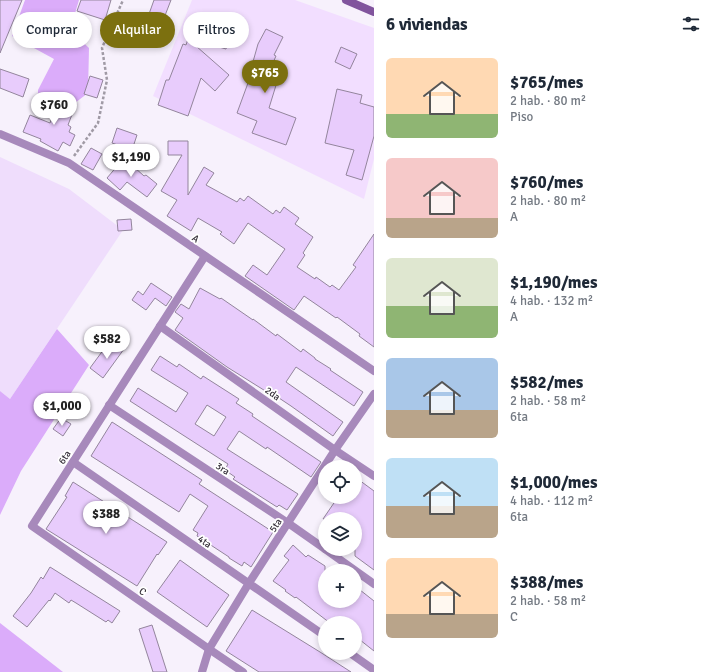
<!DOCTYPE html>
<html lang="es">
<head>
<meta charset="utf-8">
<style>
  :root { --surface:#fff; --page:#f6f6f7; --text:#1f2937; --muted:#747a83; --accent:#7c700f }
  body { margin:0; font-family:Signika,sans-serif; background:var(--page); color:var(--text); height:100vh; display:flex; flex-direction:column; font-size:15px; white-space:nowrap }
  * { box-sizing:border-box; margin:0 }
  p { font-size:13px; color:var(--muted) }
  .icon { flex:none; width:22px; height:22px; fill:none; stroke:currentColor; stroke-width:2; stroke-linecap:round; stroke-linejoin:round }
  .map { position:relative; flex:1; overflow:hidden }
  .side { display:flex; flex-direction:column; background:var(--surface); width:340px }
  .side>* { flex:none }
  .top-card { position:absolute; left:12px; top:12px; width:302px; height:36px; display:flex; gap:8px }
  .buttons { position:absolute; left:318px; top:460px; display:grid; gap:8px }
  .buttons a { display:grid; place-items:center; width:44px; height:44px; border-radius:50%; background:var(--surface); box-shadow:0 2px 6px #0003; font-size:20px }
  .price { position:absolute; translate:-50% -34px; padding:0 9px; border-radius:14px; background:#fff; color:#222; font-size:13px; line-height:26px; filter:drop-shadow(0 1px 2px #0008) }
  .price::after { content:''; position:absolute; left:50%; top:24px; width:12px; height:9px; margin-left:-6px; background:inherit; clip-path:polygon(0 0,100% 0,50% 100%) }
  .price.selected { background:var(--accent); color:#fff }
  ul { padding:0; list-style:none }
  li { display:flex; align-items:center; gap:12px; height:100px; padding:0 12px }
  li span { display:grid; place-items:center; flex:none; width:112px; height:80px; border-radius:6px; color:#555 }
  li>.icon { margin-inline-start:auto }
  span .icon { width:48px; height:48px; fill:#fffc; stroke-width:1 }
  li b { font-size:17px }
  h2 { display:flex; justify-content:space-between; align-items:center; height:48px; padding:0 12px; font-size:17px }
  .pill { padding:0 14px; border-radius:18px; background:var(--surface); box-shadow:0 2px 6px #0003; font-size:14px; line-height:36px }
  .pill.selected { background:var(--accent); color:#fff }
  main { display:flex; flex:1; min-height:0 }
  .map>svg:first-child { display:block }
  .built { fill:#f2deff }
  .green { fill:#efddfc }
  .forest { fill:#dbacfa }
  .building { fill:#e8ccfc; stroke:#93859c; fill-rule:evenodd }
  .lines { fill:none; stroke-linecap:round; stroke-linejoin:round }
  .path { stroke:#a09aa5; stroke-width:2.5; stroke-dasharray:3 2; stroke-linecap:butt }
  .minor { stroke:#a789bb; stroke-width:8 }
  .secondary { stroke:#81549d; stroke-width:8 }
  .labels { text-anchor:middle; stroke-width:3.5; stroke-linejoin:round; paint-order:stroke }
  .street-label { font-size:10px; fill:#36303a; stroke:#fff }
</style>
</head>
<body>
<main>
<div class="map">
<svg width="374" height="672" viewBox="0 0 374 672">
  <rect width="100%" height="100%" fill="#f7f1fc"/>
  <path class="built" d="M192,0H295L374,28V159L364,199L153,96Z"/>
  <path class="green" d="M0,157L69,189L123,230L10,399L0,391Z"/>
  <g class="forest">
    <path d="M25,0H79L70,30L89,48L88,93L71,106L38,116V90L54,59L12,36Z"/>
    <path d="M57,329L89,365L21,471L0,515V391L10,399Z"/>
    <path d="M0,623L63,672H0Z"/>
  </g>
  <g class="building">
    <path d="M0,0H22L0,53Z"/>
    <path d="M81,0H111L105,20L77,11Z"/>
    <path d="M154,0H171L154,44L129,34L133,24L144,28Z"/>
    <path d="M195,16L233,28L226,49L188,38Z"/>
    <path d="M266,29L283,37L274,55L276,56L266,78L277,82L269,108L296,118L286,145L252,133L257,121L237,113L248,83H247L258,44Z"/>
    <path d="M188,39L229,75L215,91L201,78L188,116L158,105L166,80H169L183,44L186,45Z"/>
    <path d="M341,47L357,54L350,69L335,62Z"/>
    <path d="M0,69L29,79L23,97L0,88Z"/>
    <path d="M90,76L103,80L97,98L84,94Z"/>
    <path d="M337,89L362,95L360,103L374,107V136L362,180L346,175L354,150L325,143Z"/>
    <path d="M59,98L76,104L68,125L71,127L69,132L75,135L70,146L63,142L58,151L40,141L41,139L23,132L30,115L50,123Z"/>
    <path d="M117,128L137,135L132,150L112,143Z"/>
    <path d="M168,141H188V195L204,167L214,173L206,185L237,202L240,198L244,201L248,196L273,214L276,210L280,213L284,207L299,218L295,224L313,237L303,253L305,255L297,267L315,279L316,277L330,287L332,285L339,290L356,267L353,265L374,234V347L359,336L360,334L337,317L336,318L304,296L294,310L245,276L253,265L267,275L285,249L248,223L234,244L220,234L222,232L198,218L191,231L167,216L177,200L161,191L182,155H168Z"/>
    <path d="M91,148L102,154L93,170L81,164Z"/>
    <path d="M124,158L144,176L146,175L157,184L147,197L127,182L120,190L107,178Z"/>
    <path d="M131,219L132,230L118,231L117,220Z"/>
    <path d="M151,283L172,297L166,306L155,298L146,310L132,300L138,291L143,295Z"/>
    <path d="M200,288L220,299L221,298L253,320V319L276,336L277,334L301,352L303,349L315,358V359L331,369L330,370L363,392L354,406L296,367L286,382L343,422L333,436L291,406L276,396L275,397L227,367L175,330L183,318L175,312L181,304L189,309Z"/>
    <path d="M115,342L124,349L103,378L90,368L104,349L107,352Z"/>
    <path d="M160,356L177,367L179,364L201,379L203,376L239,399L236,403L253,414L252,416L321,462L311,477L267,447L266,449L239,431L227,449L298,494L287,510L279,505L277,507L233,479L235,477L225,470L228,464L130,401L138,388L176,412L188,393L151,370ZM207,405L226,417L214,436L195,424Z"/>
    <path d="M61,418L71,424L63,436L53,429Z"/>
    <path d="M112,422L202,480L199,484L273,532L251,567L244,562L242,566L229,558V557L197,536L198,533L193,530L208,506L190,494L179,512L91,456Z"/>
    <path d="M355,477L374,491V570L355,556V519H323L338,497H355Z"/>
    <path d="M73,482L167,542L158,555L157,554L137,586L46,529L67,497L65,496Z"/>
    <path d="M293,545L306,557L308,555L325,566V601H355V586L374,601V651L355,636V623H330L296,597L295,598L285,591L286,590L273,581L289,560L284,556Z"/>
    <path d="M180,560L229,595L207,627L157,592Z"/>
    <path d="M50,567L120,611L112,623L108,620L106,622L76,603L71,600L69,603L55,593L50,601L49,600L27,627L13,616L31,593L41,577L43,579Z"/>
    <path d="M252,610L320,652L351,672H259L226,651Z"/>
    <path d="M152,625L167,672H153L139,629Z"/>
  </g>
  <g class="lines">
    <path class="path" d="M74,156L98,123L107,80L102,48L123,0"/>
    <g class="minor">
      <path d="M0,134L69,163L374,371"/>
      <path d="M205,256L32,526L209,649L243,672"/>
      <path d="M160,326L335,450L374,476"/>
      <path d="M109,405L288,523L325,549"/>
      <path d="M73,462L325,636"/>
      <path d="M325,549L374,584"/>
      <path d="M350,653L374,670"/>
      <path d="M202,672L209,649L249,583L335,450L374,394"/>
    </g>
    <path class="secondary" d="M346,0L374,12"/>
  </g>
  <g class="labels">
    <g class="street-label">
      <text transform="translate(196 238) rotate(35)" y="4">A</text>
      <text transform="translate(273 393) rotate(35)" y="4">2da</text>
      <text transform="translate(64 457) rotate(-57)" y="4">6ta</text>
      <text transform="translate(223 468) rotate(33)" y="4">3ra</text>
      <text transform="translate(275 525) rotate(-57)" y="4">5ta</text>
      <text transform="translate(205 541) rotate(34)" y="4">4ta</text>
      <text transform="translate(143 591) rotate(35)" y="4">C</text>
    </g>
  </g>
</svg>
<div class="buttons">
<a><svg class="icon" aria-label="locate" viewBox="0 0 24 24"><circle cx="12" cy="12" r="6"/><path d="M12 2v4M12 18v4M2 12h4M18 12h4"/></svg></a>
<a><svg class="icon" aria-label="layers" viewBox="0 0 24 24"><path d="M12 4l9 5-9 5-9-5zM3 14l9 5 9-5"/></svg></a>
<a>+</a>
<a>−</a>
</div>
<b class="price selected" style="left:265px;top:94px">$765</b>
<b class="price" style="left:54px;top:126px">$760</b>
<b class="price" style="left:131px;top:178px">$1,190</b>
<b class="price" style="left:107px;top:360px">$582</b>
<b class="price" style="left:62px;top:427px">$1,000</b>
<b class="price" style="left:106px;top:535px">$388</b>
<div class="top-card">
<a class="pill">Comprar</a>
<a class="pill selected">Alquilar</a>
<a class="pill">Filtros</a>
</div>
</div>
<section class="side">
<h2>6 viviendas<svg class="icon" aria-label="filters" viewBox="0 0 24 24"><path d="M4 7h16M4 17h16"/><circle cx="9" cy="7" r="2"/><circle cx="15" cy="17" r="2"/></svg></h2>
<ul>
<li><span style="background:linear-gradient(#ffd9b3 70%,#8fb573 0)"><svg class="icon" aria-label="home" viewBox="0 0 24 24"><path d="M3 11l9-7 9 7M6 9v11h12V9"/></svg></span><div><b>$765/mes</b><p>2 hab. · 80 m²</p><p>Piso</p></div></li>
<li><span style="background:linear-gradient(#f6c9c9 75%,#b9a48a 0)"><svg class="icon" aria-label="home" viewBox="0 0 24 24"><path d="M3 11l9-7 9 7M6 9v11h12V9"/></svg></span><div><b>$760/mes</b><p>2 hab. · 80 m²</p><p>A</p></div></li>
<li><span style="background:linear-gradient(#dfe7d0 60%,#8fb573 0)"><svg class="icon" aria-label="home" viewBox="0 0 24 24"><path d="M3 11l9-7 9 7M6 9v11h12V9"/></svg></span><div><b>$1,190/mes</b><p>4 hab. · 132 m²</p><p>A</p></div></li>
<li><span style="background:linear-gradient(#a9c7e8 65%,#b9a48a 0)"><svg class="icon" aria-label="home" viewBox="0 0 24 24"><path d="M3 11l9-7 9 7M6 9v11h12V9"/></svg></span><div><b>$582/mes</b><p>2 hab. · 58 m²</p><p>6ta</p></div></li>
<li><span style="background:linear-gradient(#bfe0f5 60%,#b9a48a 0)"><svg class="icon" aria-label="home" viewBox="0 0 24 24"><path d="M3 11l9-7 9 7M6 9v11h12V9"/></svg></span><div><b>$1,000/mes</b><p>4 hab. · 112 m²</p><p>6ta</p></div></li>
<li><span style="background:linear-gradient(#ffd9b3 70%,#b9a48a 0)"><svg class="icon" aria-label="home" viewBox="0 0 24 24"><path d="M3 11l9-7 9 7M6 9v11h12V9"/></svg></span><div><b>$388/mes</b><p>2 hab. · 58 m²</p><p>C</p></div></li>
</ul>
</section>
</main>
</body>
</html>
